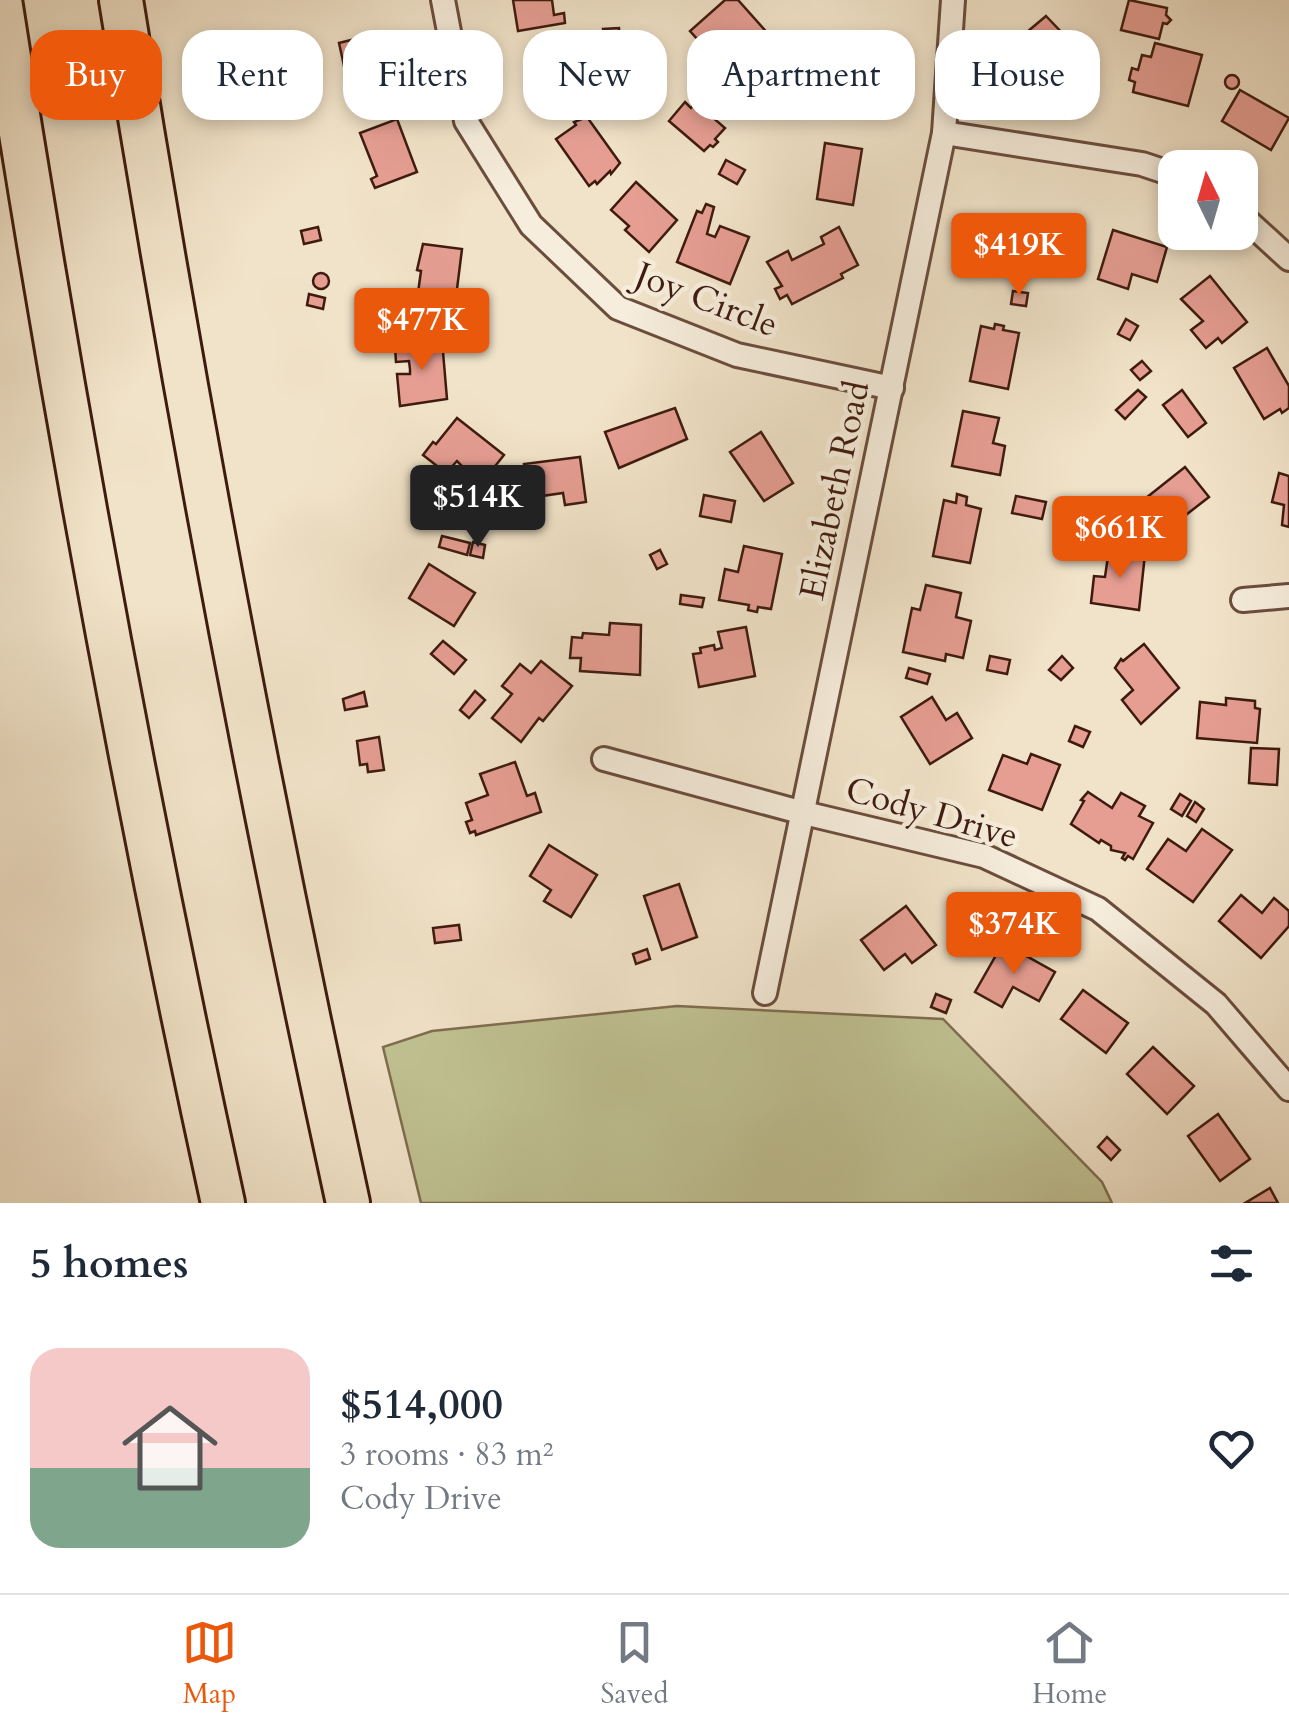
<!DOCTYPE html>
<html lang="en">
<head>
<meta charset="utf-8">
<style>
  :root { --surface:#fff; --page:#f6f6f7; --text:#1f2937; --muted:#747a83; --line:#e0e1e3; --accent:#ea580c }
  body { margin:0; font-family:Cardo,serif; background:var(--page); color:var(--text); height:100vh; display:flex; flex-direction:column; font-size:38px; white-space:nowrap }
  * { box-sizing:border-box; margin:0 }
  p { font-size:32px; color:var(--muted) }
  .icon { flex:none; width:55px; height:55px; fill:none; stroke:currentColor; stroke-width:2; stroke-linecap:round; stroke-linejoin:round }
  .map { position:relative; height:1203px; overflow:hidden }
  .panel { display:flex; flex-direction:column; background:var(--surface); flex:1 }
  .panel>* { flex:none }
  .hud { position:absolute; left:30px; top:30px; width:1230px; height:90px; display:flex; gap:20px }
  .needle { width:65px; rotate:355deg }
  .tools { position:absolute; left:1158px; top:150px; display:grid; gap:20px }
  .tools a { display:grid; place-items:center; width:100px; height:100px; border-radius:20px; background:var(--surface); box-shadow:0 5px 15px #0003; font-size:50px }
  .price { position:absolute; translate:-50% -85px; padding:0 22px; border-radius:10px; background:var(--accent); color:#fff; font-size:32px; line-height:65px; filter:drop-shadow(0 2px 5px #0008) }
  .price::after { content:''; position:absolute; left:50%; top:60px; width:30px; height:22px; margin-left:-15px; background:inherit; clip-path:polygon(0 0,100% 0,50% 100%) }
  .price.on { background:#222; color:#fff }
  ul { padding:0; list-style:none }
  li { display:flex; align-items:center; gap:30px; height:250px; padding:0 30px }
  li+li { border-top:2px solid var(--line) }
  li span { display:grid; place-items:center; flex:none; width:280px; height:200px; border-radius:30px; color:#555 }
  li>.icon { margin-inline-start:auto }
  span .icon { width:120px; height:120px; fill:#fffc; stroke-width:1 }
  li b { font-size:42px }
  h2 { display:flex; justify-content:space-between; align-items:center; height:120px; padding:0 30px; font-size:42px }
  .tag { padding:0 35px; border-radius:30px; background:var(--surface); box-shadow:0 5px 15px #0003; font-size:35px; line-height:90px }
  .tag.on { background:var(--accent); color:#fff }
  .tab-bar { display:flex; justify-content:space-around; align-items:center; height:140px; border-top:2px solid var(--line); background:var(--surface); font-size:28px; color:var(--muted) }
  .tab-bar a { display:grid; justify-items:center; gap:5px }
  .tab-bar .on { color:var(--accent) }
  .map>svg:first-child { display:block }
  .green { fill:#c0c293; stroke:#7f6e50; stroke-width:2.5 }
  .building { fill:#e69e93; stroke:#3e1b0e; stroke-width:2.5 }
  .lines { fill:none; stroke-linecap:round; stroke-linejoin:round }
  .street-casing { stroke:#6b4d3d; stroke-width:28 }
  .highway-casing { stroke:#3e1b0e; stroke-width:48 }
  .street { stroke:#f6eddc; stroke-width:22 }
  .highway { stroke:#f1e3c9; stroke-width:42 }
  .labels { text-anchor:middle; stroke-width:9; stroke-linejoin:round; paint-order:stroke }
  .street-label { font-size:35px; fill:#3e1b0e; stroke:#f6eddc }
</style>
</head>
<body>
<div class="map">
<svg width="1289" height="1203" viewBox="0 0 1289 1203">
  <rect width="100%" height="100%" fill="#f1e3c9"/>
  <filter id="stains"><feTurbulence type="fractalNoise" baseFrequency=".002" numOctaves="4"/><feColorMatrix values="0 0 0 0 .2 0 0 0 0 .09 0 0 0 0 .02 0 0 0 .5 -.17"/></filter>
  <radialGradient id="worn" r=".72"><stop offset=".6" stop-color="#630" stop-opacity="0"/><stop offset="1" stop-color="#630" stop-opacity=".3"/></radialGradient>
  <path class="green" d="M677,1006L943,1019L1102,1182L1112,1203H421L383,1047L432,1031Z"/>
  <g class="building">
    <path d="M513,0H552L554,15L564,13L565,23L518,31Z"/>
    <path d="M725,0H738L771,37L760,46L763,50L755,57L752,53L741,62L721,40L708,51L690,31Z"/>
    <path d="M1129,0L1167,8L1166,15L1171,20L1167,24L1163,23L1159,39L1121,30Z"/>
    <path d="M1046,16L1087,59L1059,83L1020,38Z"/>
    <path d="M619,28L620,40L605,42L603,29Z"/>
    <path d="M375,34L387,89L351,98L339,43Z"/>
    <path d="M289,35L292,49L273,52L270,38Z"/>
    <path d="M823,42L862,83L838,106L818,84L803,99L783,78Z"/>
    <path d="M1155,43L1202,55L1188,106L1133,92L1135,82L1129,80L1132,68L1138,70L1142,55L1151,57Z"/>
    <path d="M560,50L578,103L543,115L525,61Z"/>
    <circle cx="1232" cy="82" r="7"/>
    <path d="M1240,90L1289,118L1271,150L1222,121Z"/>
    <path d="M685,102L691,108L696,103L725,128L715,139L718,142L713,147L710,145L704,151L669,121Z"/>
    <path d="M587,117L620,163L611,174L610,171L597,184L595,181L589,186L556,139L576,125L574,122Z"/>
    <path d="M397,119L417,172L375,188L371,179L377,176L360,133Z"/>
    <path d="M825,143L862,149L853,205L817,199Z"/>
    <path d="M726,160L745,170L737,184L719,174Z"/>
    <path d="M636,182L677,220L649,252L625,230L629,226L611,210Z"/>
    <path d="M706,204L714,207L707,234L715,237L720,226L749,237L730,284L677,262L697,211L702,213Z"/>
    <path d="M1039,219L1059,246L1013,280L993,254L1017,236L1014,231L1020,227L1024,230Z"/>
    <path d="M318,227L321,240L304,244L301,231Z"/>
    <path d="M839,227L858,265L841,274L843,278L792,304L787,295L780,299L775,289L782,286L767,262L788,251L792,260L824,244L821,237Z"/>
    <path d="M1113,230L1167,247L1157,282L1132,274L1128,289L1098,279Z"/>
    <path d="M423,244L462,249L455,305L435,307V303L417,300L421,271L417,270Z"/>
    <circle cx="321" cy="281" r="8"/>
    <path d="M1210,276L1247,322L1222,343L1218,338L1206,348L1191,330L1203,321L1181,299Z"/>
    <path d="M1013,291L1028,293L1026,306L1011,304Z"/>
    <path d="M309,294L325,298L323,309L307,305Z"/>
    <path d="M386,313L402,315L400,328L385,326Z"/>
    <path d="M1126,319L1138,326L1130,340L1118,334Z"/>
    <path d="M995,324L1004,326L1003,330L1019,333L1008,389L970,381L981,326L994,329Z"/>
    <path d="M442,340L447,399L400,406L397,374H410V369L409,361L396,362L395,347L408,346V342Z"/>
    <path d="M1267,348L1289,386V408L1282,413L1280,409L1264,419L1234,368Z"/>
    <path d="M1142,361L1151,371L1140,380L1131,370Z"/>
    <path d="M1138,390L1146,397L1125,419L1116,410Z"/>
    <path d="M1182,390L1206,423L1188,437L1163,405Z"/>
    <path d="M675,408L687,439L619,468L605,432Z"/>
    <path d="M963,411L999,418L993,443L1005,446L1000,475L952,466Z"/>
    <path d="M457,418L504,455L472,495L450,479L461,465L457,461L446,473L423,455L433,442L436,444Z"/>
    <path d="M761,432L793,483L764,501L730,452Z"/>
    <path d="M580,457L586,502L565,505L563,493L528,498L524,464Z"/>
    <path d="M1185,467L1209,497L1164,532L1157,522L1151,527L1145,519L1150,514L1141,502Z"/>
    <path d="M1279,473L1289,476V527L1282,525L1284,505L1272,502Z"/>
    <path d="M957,494L967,497L966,505L981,509L970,563L933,556L944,500L956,503Z"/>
    <path d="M704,495L735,501L731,522L700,516Z"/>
    <path d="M1016,496L1046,502L1042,519L1012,513Z"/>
    <path d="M442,536L470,543L467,555L439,547Z"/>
    <path d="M473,542L485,545L483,558L470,555Z"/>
    <path d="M744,546L782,554L771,609L758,607L757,612L748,610L749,605L719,600L725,569L738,572Z"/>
    <path d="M1109,549L1145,554L1139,610L1091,603L1094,576L1105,577Z"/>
    <path d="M660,550L667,564L657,569L650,555Z"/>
    <path d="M429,564L475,593L454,626L409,598Z"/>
    <path d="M926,585L961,593L956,617L971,621L963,658L946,654L945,661L903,652L912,608L920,610Z"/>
    <path d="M681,595L704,598L702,607L680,604Z"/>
    <path d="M610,623L641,625L640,675L580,671L581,658H570L572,637L582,638L583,633L609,635Z"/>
    <path d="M746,627L755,676L699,687L693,654L701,653L700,648L714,645L715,650L722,648L718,632Z"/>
    <path d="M443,641L466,660L454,674L431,654Z"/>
    <path d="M1144,644L1179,688L1141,724L1122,700L1133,690L1115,668L1121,659L1123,661Z"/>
    <path d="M990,656L1010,660L1007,674L987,670Z"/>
    <path d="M1062,656L1073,668L1061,680L1049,670Z"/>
    <path d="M541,661L572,686L543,721L539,718L521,742L492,718L512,694L502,686L520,664L531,673Z"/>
    <path d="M909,668L930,674L927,684L906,678Z"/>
    <path d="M475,691L485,700L469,718L460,710Z"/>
    <path d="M364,692L367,706L345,710L343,699Z"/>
    <path d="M932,697L946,720L957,713L972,738L930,764L901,717Z"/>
    <path d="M1226,698L1255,701V708L1260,709L1257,743L1197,738L1200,702L1226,705Z"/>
    <path d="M1075,726L1090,732L1083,747L1069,741Z"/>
    <path d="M379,737L384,770L368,772L367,764L360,765L357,741Z"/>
    <path d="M1251,748L1279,749L1277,785L1249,783Z"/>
    <path d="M1031,754L1060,765L1042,810L989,790L1003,755L1027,764Z"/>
    <path d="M515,762L527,796L535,793L541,812L476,835L475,831L470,833L466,822L472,820L466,803L488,795L480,774Z"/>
    <path d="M1088,792L1112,808L1121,793L1145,806L1139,816L1153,823L1133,859L1128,856L1125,860L1122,858L1125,853L1111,850V846L1101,840L1099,843L1071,824L1084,801L1081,800Z"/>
    <path d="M1180,794L1191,801L1182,816L1171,809Z"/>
    <path d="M1195,802L1204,809L1196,822L1187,816Z"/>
    <path d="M1202,829L1232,850L1193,902L1147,869L1168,839L1186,851Z"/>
    <path d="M549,845L597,875L571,917L544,901L551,890L530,876Z"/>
    <path d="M679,884L697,937L662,950L644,896Z"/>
    <path d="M1241,895L1262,913L1274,898L1289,911V926L1261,958L1219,921Z"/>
    <path d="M906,906L936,945L912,963L905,954L884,970L861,940Z"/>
    <path d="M459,925L461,940L435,943L433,928Z"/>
    <path d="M1003,943L1055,972L1039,1001L1013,987L1002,1007L975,992Z"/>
    <path d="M647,949L650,959L636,964L633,954Z"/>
    <path d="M1083,990L1128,1023L1106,1053L1061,1019Z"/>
    <path d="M936,994L951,1000L946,1013L931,1007Z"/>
    <path d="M1153,1047L1194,1086L1167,1114L1127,1074Z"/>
    <path d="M1218,1114L1250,1159L1220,1181L1188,1136Z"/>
    <path d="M1107,1137L1120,1150L1111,1160L1098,1147Z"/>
    <path d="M1270,1188L1278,1203H1245Z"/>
  </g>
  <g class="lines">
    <g class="street-casing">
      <g id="street">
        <path d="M443,0L466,121L531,225L618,308L737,355L892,388"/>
        <path d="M944,133L1142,164L1175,175"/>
        <path d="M1240,214L1289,259"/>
        <path d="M1243,600L1289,596"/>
        <path d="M604,759L800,812L984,856L1098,909L1216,1004L1289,1089"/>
        <path d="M765,993L944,133L953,0"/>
      </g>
    </g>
    <g class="highway-casing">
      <g id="highway">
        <path d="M0,0C62,403 136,804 223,1203"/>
        <path d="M121,0C185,403 261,804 348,1203"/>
      </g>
    </g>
    <use href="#street" class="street"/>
    <use href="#highway" class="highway"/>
  </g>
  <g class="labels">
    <g class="street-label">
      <text transform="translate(707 299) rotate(21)" y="12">Joy Circle</text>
      <text transform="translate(834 490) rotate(-78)" y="12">Elizabeth Road</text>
      <text transform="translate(932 812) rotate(16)" y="12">Cody Drive</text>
    </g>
  </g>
  <rect width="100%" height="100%" filter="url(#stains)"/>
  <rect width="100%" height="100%" fill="url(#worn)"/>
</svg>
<div class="tools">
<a><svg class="needle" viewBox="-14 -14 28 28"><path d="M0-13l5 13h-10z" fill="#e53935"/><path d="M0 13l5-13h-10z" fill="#747a83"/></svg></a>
</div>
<b class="price" style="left:1019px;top:298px">$419K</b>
<b class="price" style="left:422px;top:373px">$477K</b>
<b class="price on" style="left:478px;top:550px">$514K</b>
<b class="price" style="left:1120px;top:581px">$661K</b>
<b class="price" style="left:1014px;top:977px">$374K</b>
<div class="hud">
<a class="tag on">Buy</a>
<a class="tag">Rent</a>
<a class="tag">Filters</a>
<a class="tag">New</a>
<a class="tag">Apartment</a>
<a class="tag">House</a>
</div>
</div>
<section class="panel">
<h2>5 homes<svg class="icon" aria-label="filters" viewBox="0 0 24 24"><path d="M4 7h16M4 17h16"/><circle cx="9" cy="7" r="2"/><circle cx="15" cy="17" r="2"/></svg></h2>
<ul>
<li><span style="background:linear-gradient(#f6c9c9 60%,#7fa58c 0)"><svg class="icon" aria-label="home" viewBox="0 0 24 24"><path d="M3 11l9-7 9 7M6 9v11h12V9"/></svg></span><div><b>$514,000</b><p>3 rooms · 83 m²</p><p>Cody Drive</p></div><svg class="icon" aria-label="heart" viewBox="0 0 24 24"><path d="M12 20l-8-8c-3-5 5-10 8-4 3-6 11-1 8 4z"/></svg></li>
</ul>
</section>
<nav class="tab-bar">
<a class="on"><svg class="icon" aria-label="map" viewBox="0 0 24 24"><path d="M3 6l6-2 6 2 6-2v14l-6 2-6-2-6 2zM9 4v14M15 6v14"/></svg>Map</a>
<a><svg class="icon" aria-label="saved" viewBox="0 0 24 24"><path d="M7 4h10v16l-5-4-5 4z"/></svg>Saved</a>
<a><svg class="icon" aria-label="home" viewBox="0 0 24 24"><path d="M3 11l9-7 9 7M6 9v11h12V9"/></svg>Home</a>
</nav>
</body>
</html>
